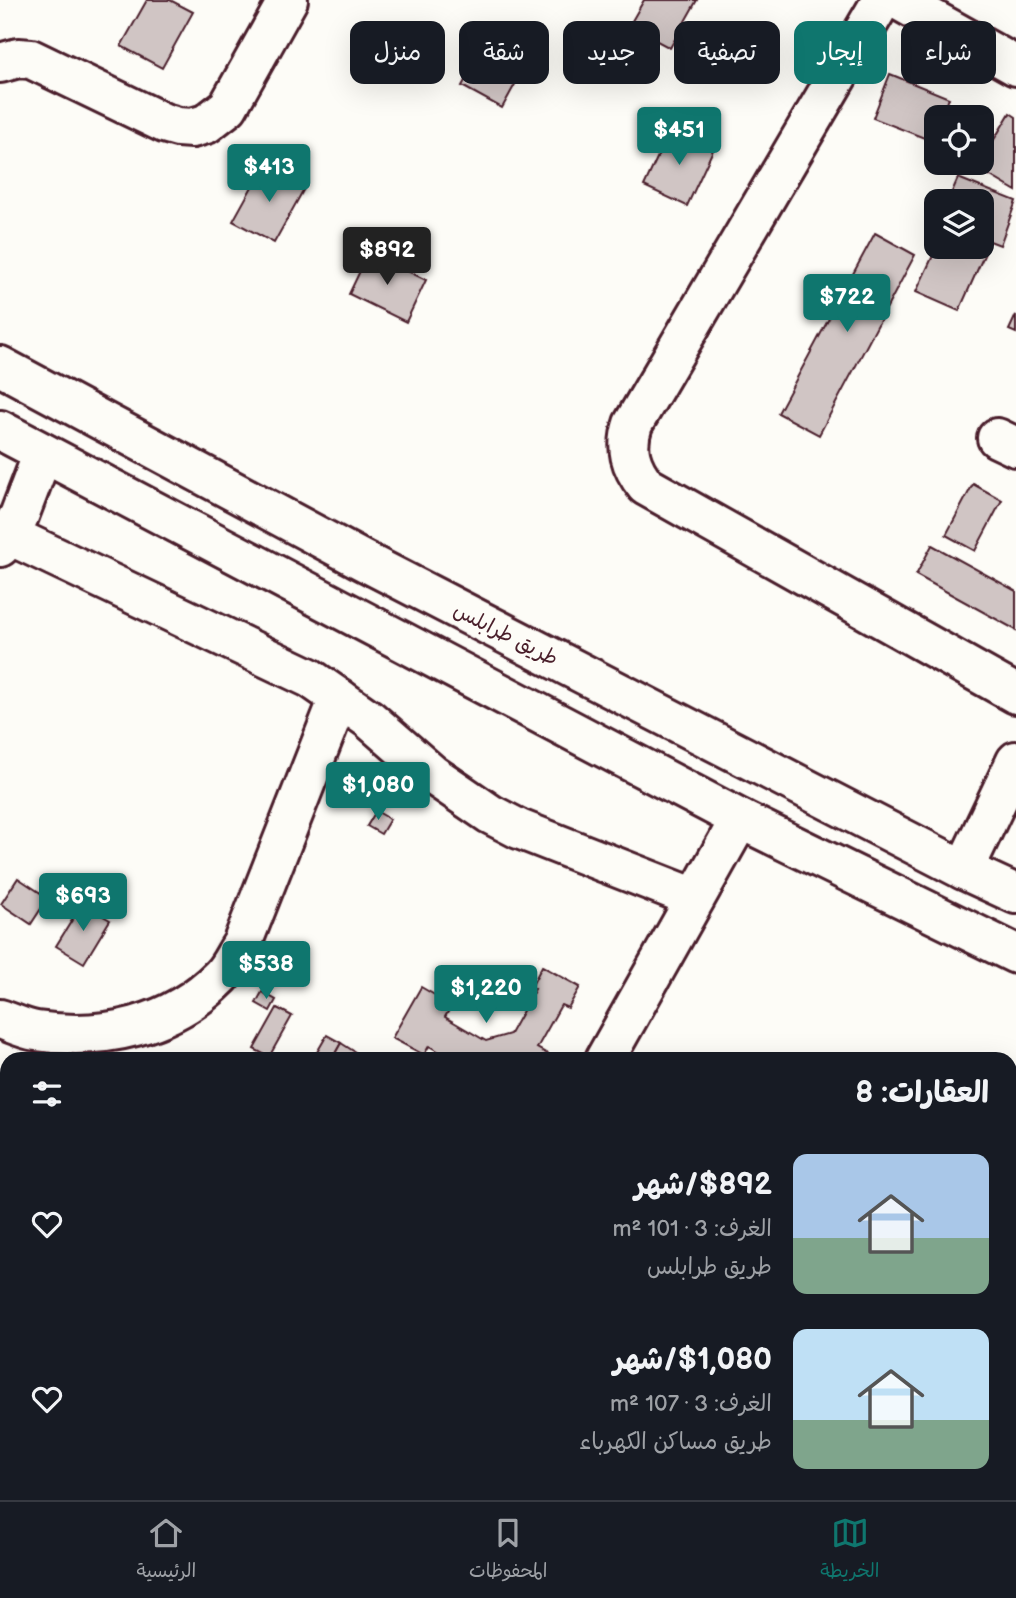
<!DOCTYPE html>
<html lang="ar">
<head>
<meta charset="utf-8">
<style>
  :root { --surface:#171b24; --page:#20242c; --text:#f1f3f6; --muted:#9ea1a6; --line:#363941; --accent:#0f766e }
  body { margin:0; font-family:"Balsamiq Sans","Playpen Sans Arabic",sans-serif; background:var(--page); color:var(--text); direction:rtl; height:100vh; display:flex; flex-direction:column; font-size:26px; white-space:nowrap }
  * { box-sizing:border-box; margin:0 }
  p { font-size:23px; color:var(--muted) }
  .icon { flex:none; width:38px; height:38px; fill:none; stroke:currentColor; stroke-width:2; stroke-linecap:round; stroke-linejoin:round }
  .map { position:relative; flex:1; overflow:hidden; direction:ltr }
  .drawer { position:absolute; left:0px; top:1052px; width:1017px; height:450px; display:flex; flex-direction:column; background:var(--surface); border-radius:21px 21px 0 0; box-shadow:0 7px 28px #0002; direction:rtl }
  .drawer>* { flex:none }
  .guide { position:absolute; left:21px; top:21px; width:975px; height:63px; direction:rtl; display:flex; gap:14px }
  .fabs { position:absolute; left:924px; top:105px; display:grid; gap:14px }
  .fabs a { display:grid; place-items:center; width:70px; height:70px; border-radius:14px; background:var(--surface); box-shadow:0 7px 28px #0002; font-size:35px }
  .price { position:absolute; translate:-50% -60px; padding:0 16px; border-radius:7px; background:var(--accent); color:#fff; font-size:23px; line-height:46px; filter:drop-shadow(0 2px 4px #0008) }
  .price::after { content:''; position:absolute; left:50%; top:42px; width:21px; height:16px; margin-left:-10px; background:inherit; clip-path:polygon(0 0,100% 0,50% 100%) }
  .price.selected { background:#222; color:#fff }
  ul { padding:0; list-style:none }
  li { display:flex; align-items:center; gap:21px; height:175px; padding:0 28px }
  li span { display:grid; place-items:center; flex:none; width:196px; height:140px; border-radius:14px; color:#555 }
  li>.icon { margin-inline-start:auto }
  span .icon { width:84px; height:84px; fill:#fffc; stroke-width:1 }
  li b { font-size:30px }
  h2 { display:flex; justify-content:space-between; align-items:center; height:84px; padding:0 28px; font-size:30px }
  .tag { padding:0 24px; border-radius:14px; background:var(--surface); box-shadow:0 7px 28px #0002; font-size:24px; line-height:63px }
  .tag.selected { background:var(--accent); color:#fff }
  .menu { display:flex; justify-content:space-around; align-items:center; height:98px; border-top:2px solid var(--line); background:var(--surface); font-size:19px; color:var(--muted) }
  .menu a { display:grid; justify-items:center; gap:4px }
  .menu .selected { color:var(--accent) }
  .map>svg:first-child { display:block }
  .built { fill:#f0ece8 }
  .building { fill:#d0c5c4; stroke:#4a1f2b; stroke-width:2 }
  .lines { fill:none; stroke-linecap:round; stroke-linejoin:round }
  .minor-casing { stroke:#4a1f2b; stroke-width:44 }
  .highway-casing { stroke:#4a1f2b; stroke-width:44 }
  .minor { stroke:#fdfcf7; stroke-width:38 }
  .highway { stroke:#fdfcf7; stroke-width:38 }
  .labels { text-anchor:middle; stroke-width:5; stroke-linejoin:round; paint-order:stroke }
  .street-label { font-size:21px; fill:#4a1f2b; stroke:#fdfcf7 }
</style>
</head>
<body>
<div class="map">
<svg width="1016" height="1500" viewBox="0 0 1016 1500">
  <rect width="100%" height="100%" fill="#fdfcf7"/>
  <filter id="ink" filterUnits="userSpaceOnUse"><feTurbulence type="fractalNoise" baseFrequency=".0143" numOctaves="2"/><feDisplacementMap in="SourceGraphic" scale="14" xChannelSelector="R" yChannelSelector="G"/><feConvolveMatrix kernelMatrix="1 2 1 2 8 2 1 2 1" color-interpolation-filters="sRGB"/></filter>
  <g filter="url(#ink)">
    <g class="built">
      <path d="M0,1219L7,1223V1475L0,1472Z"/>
      <path d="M44,1495H343L340,1500H54Z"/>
    </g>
    <g class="building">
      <path d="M147,0H170L193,12L162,68L121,46Z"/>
      <path d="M644,0H697L670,48L629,26Z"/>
      <path d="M492,30L533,52L502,108L462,86Z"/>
      <path d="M890,74L949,98L942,117H936V131L932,141L873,118Z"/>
      <path d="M1010,113L1016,117V191L977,168Z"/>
      <path d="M671,128L714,148L687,206L644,186Z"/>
      <path d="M264,165L305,187L274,243L233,221Z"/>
      <path d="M958,178L1016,201L1000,245L982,238V201H948Z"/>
      <path d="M875,233L915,255L819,435L778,413Z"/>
      <path d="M937,247H971L985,253L959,311L916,292Z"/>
      <path d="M369,252L426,280L406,322L349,294Z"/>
      <path d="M1016,315V333L1009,330Z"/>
      <path d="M973,484L1002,500L975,551L946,535Z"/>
      <path d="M932,545L1016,591V630L916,575Z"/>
      <path d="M376,811L390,819L381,834L367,826Z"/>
      <path d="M18,878L48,898L31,924L1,904Z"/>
      <path d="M82,904L110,920L84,963L56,946Z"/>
      <path d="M542,966L580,987L568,1008L561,1005L537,1048L551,1056L550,1059H452L429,1046L424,1055L392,1038L421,987L452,1005L445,1017L486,1041L510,1034L535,989L531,987Z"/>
      <path d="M262,992L276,1000L270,1011L256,1003Z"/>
      <path d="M277,1008L292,1016L269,1057L254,1049Z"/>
      <path d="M327,1035L341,1043L332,1059H313Z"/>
      <path d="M341,1043L366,1059H332Z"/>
    </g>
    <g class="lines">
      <g class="minor-casing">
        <g id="minor">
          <path d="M882,0L633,424C625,448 630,466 646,486L1016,694"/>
          <path d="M898,0L1016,66"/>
          <path d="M0,63L18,58L31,59L164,123L178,127L192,128L206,124L228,107L288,0"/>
          <path d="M997,438L1016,447"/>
          <path d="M9,535L310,678L369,719L433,775L490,814L519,829L695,898"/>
          <path d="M0,547L19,516L43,453"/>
          <path d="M964,870L1016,761"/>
          <path d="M0,1019C12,1023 24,1029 36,1031C104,1041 172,1026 221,976C230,967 235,954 242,944L339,698"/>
          <path d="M605,1059L740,819"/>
          <path d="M1010,1301L1016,1293"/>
          <path d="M359,1500L362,1494"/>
        </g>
      </g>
      <g class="highway-casing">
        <g id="highway">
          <path d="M0,366L362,560L964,870L1016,894"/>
          <path d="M0,430L740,819L1016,954"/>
        </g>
      </g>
      <use href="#minor" class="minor"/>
      <use href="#highway" class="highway"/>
    </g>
  </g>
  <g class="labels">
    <g class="street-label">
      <text transform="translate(506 634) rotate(27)" y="7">طريق طرابلس</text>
    </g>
  </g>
</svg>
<div class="fabs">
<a><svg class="icon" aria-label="locate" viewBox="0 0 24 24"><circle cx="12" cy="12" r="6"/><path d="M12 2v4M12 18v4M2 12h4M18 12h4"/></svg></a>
<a><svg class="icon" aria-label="layers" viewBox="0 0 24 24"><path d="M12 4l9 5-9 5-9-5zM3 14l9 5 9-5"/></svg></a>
</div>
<b class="price" style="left:679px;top:167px">$451</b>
<b class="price" style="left:269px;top:204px">$413</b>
<b class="price selected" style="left:387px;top:287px">$892</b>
<b class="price" style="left:847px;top:334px">$722</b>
<b class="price" style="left:378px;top:822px">$1,080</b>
<b class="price" style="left:83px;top:933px">$693</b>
<b class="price" style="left:266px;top:1001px">$538</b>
<b class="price" style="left:486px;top:1025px">$1,220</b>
<div class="guide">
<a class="tag">شراء</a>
<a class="tag selected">إيجار</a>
<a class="tag">تصفية</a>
<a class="tag">جديد</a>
<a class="tag">شقة</a>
<a class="tag">منزل</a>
</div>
<section class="drawer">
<h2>العقارات: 8<svg class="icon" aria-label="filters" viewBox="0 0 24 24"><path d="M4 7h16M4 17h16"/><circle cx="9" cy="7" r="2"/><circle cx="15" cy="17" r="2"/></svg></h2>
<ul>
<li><span style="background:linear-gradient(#a9c7e8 60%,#7fa58c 0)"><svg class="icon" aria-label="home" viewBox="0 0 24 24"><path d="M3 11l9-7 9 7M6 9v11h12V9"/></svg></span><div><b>$892/شهر</b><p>الغرف: 3 · 101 m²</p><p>طريق طرابلس</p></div><svg class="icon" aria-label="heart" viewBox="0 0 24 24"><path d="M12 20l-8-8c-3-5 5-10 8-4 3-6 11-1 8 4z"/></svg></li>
<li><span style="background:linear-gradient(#bfe0f5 65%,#7fa58c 0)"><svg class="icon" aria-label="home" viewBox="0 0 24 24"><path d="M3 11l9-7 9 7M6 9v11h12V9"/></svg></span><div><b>$1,080/شهر</b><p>الغرف: 3 · 107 m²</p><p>طريق مساكن الكهرباء</p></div><svg class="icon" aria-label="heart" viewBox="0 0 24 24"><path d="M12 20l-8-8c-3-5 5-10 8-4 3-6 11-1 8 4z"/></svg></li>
</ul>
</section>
</div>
<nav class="menu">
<a class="selected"><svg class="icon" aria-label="map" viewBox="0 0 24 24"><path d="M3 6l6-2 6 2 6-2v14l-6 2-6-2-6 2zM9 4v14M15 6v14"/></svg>الخريطة</a>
<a><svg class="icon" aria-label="saved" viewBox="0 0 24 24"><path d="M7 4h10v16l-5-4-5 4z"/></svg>المحفوظات</a>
<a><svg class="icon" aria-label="home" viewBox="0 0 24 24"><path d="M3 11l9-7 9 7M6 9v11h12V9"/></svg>الرئيسية</a>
</nav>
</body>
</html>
